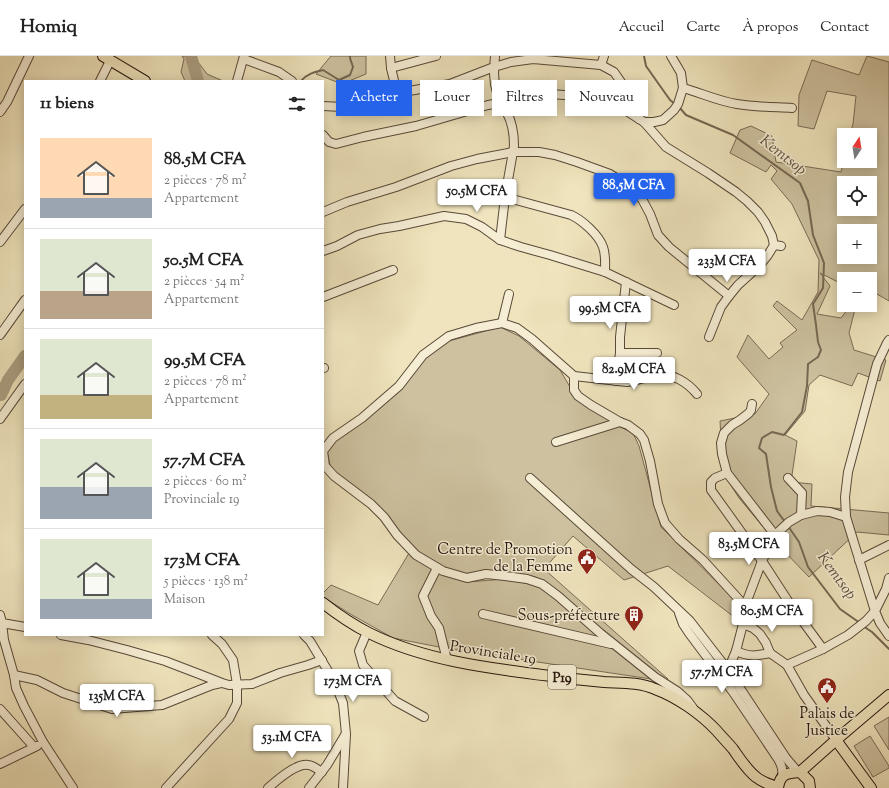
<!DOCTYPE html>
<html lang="fr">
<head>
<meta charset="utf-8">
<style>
  :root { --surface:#fff; --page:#f6f6f6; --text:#222; --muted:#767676; --line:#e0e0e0; --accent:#2563eb }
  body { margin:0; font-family:"Sorts Mill Goudy",serif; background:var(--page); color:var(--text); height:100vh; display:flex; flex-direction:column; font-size:15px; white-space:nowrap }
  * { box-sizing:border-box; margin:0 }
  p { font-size:13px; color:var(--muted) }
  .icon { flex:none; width:22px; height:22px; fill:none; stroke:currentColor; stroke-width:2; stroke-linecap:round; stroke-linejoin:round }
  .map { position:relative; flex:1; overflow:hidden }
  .panel { position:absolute; left:24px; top:24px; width:300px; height:556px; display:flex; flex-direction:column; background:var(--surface); border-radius:0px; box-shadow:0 2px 10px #0003 }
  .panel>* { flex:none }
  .top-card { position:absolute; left:336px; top:24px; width:380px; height:36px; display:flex; gap:8px }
  .needle { width:26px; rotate:12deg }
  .buttons { position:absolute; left:837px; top:72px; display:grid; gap:8px }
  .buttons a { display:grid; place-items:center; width:40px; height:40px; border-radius:0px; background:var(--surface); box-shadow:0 2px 10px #0003; font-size:20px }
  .price { position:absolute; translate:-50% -34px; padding:0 9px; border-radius:4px; background:#fff; color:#222; font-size:13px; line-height:26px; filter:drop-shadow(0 1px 2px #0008) }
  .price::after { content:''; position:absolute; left:50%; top:24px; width:12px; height:9px; margin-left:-6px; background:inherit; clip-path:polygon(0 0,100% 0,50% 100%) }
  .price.on { background:var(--accent); color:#fff }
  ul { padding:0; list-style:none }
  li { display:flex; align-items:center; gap:12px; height:100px; padding:0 16px }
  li+li { border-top:1px solid var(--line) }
  li span { display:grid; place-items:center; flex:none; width:112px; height:80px; border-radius:0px; color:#555 }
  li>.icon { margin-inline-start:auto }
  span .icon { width:48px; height:48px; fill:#fffc; stroke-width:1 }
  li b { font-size:17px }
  h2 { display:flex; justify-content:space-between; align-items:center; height:48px; padding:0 16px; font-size:17px }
  .tag { padding:0 14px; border-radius:0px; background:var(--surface); box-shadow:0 2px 10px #0003; font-size:14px; line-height:36px }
  .tag.on { background:var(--accent); color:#fff }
  header { display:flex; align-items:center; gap:24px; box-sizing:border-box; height:56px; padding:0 20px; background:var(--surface); border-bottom:1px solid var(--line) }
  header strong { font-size:19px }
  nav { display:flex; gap:22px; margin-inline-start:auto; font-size:14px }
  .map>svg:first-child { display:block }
  .green { fill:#cdc19f; stroke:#7a6b56; fill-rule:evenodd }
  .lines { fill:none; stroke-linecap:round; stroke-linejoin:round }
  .stream { stroke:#766752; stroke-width:2 }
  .river { stroke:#ab9e81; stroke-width:12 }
  .minor-casing { stroke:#584938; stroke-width:10 }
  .major-casing { stroke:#26150c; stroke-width:12 }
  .minor { stroke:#f5edd4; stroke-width:8 }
  .major { stroke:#efe4bd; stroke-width:10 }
  .labels { text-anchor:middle; stroke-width:3; stroke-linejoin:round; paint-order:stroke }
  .shield { fill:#f5edd4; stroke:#645648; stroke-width:1 }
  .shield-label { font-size:14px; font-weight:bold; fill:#26150c }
  .poi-label { font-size:15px; fill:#26150c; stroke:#f5edd4; text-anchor:end }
  .street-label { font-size:15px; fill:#26150c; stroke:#f5edd4 }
  .water-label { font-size:16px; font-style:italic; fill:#5b4c3b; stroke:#f5edd4 }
</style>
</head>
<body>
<header>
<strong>Homiq</strong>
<nav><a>Accueil</a><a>Carte</a><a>À propos</a><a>Contact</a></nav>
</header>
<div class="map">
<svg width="889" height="732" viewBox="0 0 889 732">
  <rect width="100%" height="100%" fill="#efe4bd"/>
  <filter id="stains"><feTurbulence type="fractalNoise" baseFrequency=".005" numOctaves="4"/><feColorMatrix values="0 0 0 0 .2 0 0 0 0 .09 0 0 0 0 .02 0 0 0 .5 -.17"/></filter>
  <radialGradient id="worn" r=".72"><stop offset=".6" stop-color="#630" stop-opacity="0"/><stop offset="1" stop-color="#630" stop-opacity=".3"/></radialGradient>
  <g class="green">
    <path d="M182,0H195L198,6L207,18L223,25H185L181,16L184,3Z"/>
    <path d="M331,0H366V18L342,28L316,18Z"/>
    <path d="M867,0L889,6V245L870,234V223H844V229L820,217L830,230L817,258L841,262L851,249H856L849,277L854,294L886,304L880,325L858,317L852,330L820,319L809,329L805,355L785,379L797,385L791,426L812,428L811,450L889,457V479L857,476L809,521L780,491L739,442L723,417L720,365L755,358L769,338L737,301L748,279L769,303L783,291L780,287L797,274L773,250L777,245L802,264L818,236L819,204L792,148L771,123L777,115L771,109L766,116L730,97L740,74L751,70L772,80L776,106L841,116L844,105H870V79H850L853,68L856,40L827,35L814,73L798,70L799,39L812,4L859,19ZM844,127H870V153H844ZM844,175H870V201H844Z"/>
    <path d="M500,271L519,280L560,314L576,341L616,369L633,377L639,390L661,471L739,548L734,561L668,510L624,524L573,480L544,513L668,623L664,631L651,623L444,592L393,582L352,559L323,541V537L331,529L378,549L412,492L337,419L330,409L327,395L335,385L402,333L424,302L449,285ZM412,492L446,512L470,519L487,515L532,520L538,522L534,529L505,523L467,526L441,518Z"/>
    <path d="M889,661V694L874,670Z"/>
    <path d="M870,680L889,710V712L873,721L854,690Z"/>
  </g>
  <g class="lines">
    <g class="stream">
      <path d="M644,0L646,10L670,44L675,48"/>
      <path d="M301,25C307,18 314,16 323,14L339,24L350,19L353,11L350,2V0"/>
      <path d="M679,51L686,59L693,62L733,79L800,127L808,145L813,179L824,207L823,232L813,248L816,269L818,286L821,294L818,301L808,308L807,330L802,356L784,379L772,376L762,382L759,392L766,398L771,431L777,455L785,466"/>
      <path d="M788,470L799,486L808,511L840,553L860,567"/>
      <path d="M863,570L872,576L889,593"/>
    </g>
    <g class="river">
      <path d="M191,0L198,25"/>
      <path d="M0,339H1L8,324L25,300"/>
    </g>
    <g class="minor-casing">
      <g id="minor">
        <path d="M390,0L391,12L397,37"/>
        <path d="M495,0C494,13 493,25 497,37C499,44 504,50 507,57C512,66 514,80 514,90L505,141L500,184"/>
        <path d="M244,3L279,16L292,25"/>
        <path d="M601,9L604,0"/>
        <path d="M391,12L436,0"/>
        <path d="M100,25L110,5"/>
        <path d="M237,25L244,0"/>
        <path d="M683,32C701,37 718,45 737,48C755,51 774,51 792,52"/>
        <path d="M323,50L342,51L357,49L397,37L450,28L494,11L511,6L533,3L601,9L614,16L637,49L639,63"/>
        <path d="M0,56L7,46L29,0"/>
        <path d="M644,66H654L663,64L674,54L678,48L683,32L681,17L671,0"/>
        <path d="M323,79L329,86L336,88L363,81L416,70L488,49L549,38L580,40L602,44L614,47L644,66L666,91L708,117L736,136L747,145L758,156L765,166L772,180L774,189L781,190"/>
        <path d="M505,141L571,159C582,164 599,179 603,191C606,199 605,208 605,216"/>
        <path d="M323,156L347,146L396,131L451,110L477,103L513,96H539L555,99L577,106L610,118L627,129L642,143L650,158L658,179L669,191L729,240"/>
        <path d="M0,186L25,153"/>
        <path d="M323,195L337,190L358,179L380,173L399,170L444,160L466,163L482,171L500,184L521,191L550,199L605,216L674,249"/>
        <path d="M323,241L393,214"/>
        <path d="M502,267L509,238"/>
        <path d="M0,279L25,244"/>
        <path d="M709,281L721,251L729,240L738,229L759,210L768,199L774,189"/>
        <path d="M620,297H657"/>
        <path d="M323,312H324"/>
        <path d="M574,320V334L578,340L591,349L620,366L628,369L640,378L644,384L650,405L658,448L665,467L679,483L703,504L745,550"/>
        <path d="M616,325L620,297V281L626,226"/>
        <path d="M752,348L751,354L749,357L740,364L732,369L724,377L721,387L722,398L727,417L775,479"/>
        <path d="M0,363L25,328"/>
        <path d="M556,386L620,366"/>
        <path d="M727,417L715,422L711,426V434L762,505L788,545L823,593"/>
        <path d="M530,422L631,513L654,531L690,565L728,614L786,702L798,716"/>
        <path d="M788,422L802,437L801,459"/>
        <path d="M859,504L889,489"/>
        <path d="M437,512L423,540L431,560L439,572L447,604"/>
        <path d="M889,522L886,533L875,555L880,567L889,580"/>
        <path d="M679,557L683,568L689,577L733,636L778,703C782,710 783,714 782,721"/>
        <path d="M483,558L611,588"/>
        <path d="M0,559L2,567L25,571"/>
        <path d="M2,567L4,584L14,619L16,632L24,650L43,686L73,732"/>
        <path d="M743,568L753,572L760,578L766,587L770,597L787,609"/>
        <path d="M367,576L359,595L363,609L395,645L424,661"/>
        <path d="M61,579L88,584L127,594L165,605L199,618L222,627L229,629L252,628L280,617L308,609L322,604"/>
        <path d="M304,579L310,585L334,625L343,647L346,678L343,732"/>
        <path d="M736,595C750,601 755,600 770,597"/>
        <path d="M14,619L37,624L63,637L112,653L162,649L212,629L221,627"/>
        <path d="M721,621L728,614L736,595L743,568L745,550L762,505L775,479L789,466L801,459L817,455L830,456L846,461"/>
        <path d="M693,652L687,644L677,635L655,621L600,577L558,540L542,528L527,523L505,520L486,518L467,522L443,515L416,499L397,479L384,461L371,448L334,420L325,410L323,395L333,382L362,362L399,330L423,299L449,280L476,272L502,267L517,272L532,283L574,320L627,326C637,325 647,320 658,319C673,317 688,327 697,338"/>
        <path d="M0,653L34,691"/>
        <path d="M836,684L804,639L787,609L823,593L848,579L866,565L875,555L846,461L845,441L848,416L877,308L887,287L889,284"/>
        <path d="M0,708L37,690"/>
        <path d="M166,732L229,663L237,647V628L233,604L222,588L212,579"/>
        <path d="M268,732C276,725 296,707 308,709C313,709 318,714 322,716"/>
        <path d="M309,732L327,709L345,679"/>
      </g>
    </g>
    <g class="major-casing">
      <g id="major">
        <path d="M103,0L145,25"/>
        <path d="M323,547C337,558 353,569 369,577C431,608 506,614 574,623C584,624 594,625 604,626C621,627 639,626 655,633C677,641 701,658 717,675C722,681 728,687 733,693C740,703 747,714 756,721C762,726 771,729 778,731"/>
        <path d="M836,684L871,732"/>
        <path d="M800,716L836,684L889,639"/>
        <path d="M778,732C780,717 788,717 800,716L809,725L810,732"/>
      </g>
    </g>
    <use href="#minor" class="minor"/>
    <use href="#major" class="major"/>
  </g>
  <defs>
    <g id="civic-pin" transform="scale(1)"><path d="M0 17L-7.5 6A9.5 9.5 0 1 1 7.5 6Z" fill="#8f2418" stroke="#f5edd4"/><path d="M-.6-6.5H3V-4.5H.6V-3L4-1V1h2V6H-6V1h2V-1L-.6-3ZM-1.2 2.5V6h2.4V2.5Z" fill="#fff"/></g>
    <g id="building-pin" transform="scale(1)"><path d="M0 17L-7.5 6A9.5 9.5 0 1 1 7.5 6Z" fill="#8f2418" stroke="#f5edd4"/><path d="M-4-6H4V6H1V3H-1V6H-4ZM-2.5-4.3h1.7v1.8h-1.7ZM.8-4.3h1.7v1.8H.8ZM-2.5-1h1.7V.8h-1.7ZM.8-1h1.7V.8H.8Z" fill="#fff"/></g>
  </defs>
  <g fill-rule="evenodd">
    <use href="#civic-pin" x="587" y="502"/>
    <use href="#building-pin" x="634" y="559"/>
    <use href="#civic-pin" x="827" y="631"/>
  </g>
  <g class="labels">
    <rect class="shield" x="548" y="609" width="28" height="24" rx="3"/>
    <g class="shield-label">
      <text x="562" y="626">P19</text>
    </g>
    <g class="poi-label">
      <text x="573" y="498">Centre de Promotion<tspan x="573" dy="17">de la Femme</tspan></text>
      <text x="620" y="564">Sous-préfecture</text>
      <text x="827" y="662" text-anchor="middle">Palais de<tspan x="827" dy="17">Justice</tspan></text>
    </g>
    <g class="street-label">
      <text transform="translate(493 596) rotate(9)" y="5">Provinciale 19</text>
    </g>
    <g class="water-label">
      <text transform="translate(784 98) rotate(38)" y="6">Kemtsop</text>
      <text transform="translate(838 519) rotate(54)" y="6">Kemtsop</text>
    </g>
  </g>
  <rect width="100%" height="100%" filter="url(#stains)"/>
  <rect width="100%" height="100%" fill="url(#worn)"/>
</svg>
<div class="buttons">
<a><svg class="needle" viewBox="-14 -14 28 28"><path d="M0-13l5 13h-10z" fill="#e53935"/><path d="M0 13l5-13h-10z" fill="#767676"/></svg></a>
<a><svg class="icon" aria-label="locate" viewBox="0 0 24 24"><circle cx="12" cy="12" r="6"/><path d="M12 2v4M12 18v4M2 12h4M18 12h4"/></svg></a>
<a>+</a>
<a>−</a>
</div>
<b class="price on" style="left:634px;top:151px">88.5M CFA</b>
<b class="price" style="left:477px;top:157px">50.5M CFA</b>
<b class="price" style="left:727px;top:227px">233M CFA</b>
<b class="price" style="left:610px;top:274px">99.5M CFA</b>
<b class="price" style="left:634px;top:335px">82.9M CFA</b>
<b class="price" style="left:749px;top:510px">83.5M CFA</b>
<b class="price" style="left:772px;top:577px">80.5M CFA</b>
<b class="price" style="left:722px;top:638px">57.7M CFA</b>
<b class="price" style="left:353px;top:647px">173M CFA</b>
<b class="price" style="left:117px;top:662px">135M CFA</b>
<b class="price" style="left:292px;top:703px">53.1M CFA</b>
<div class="top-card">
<a class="tag on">Acheter</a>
<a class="tag">Louer</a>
<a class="tag">Filtres</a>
<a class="tag">Nouveau</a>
</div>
<section class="panel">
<h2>11 biens<svg class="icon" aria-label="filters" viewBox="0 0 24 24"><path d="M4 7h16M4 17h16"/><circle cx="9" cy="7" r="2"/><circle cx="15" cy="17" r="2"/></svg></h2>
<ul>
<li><span style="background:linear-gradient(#ffd9b3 75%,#9aa5b1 0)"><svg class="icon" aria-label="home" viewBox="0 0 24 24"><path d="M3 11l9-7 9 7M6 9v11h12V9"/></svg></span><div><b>88.5M CFA</b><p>2 pièces · 78 m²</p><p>Appartement</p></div></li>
<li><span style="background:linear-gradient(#dfe7d0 65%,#b9a48a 0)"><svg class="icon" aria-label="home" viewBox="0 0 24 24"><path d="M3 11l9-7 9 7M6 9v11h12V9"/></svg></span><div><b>50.5M CFA</b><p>2 pièces · 54 m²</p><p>Appartement</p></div></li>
<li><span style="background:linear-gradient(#dfe7d0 70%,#c2b280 0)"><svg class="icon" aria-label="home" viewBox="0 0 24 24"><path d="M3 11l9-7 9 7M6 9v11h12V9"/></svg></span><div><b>99.5M CFA</b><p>2 pièces · 78 m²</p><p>Appartement</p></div></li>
<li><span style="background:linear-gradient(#dfe7d0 60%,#9aa5b1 0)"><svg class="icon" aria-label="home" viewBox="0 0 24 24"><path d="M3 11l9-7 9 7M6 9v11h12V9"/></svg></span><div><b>57.7M CFA</b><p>2 pièces · 60 m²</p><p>Provinciale 19</p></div></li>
<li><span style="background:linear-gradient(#dfe7d0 75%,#9aa5b1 0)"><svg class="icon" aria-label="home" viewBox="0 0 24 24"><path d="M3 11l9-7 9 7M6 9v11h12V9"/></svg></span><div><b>173M CFA</b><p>5 pièces · 138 m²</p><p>Maison</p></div></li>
</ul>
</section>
</div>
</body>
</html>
